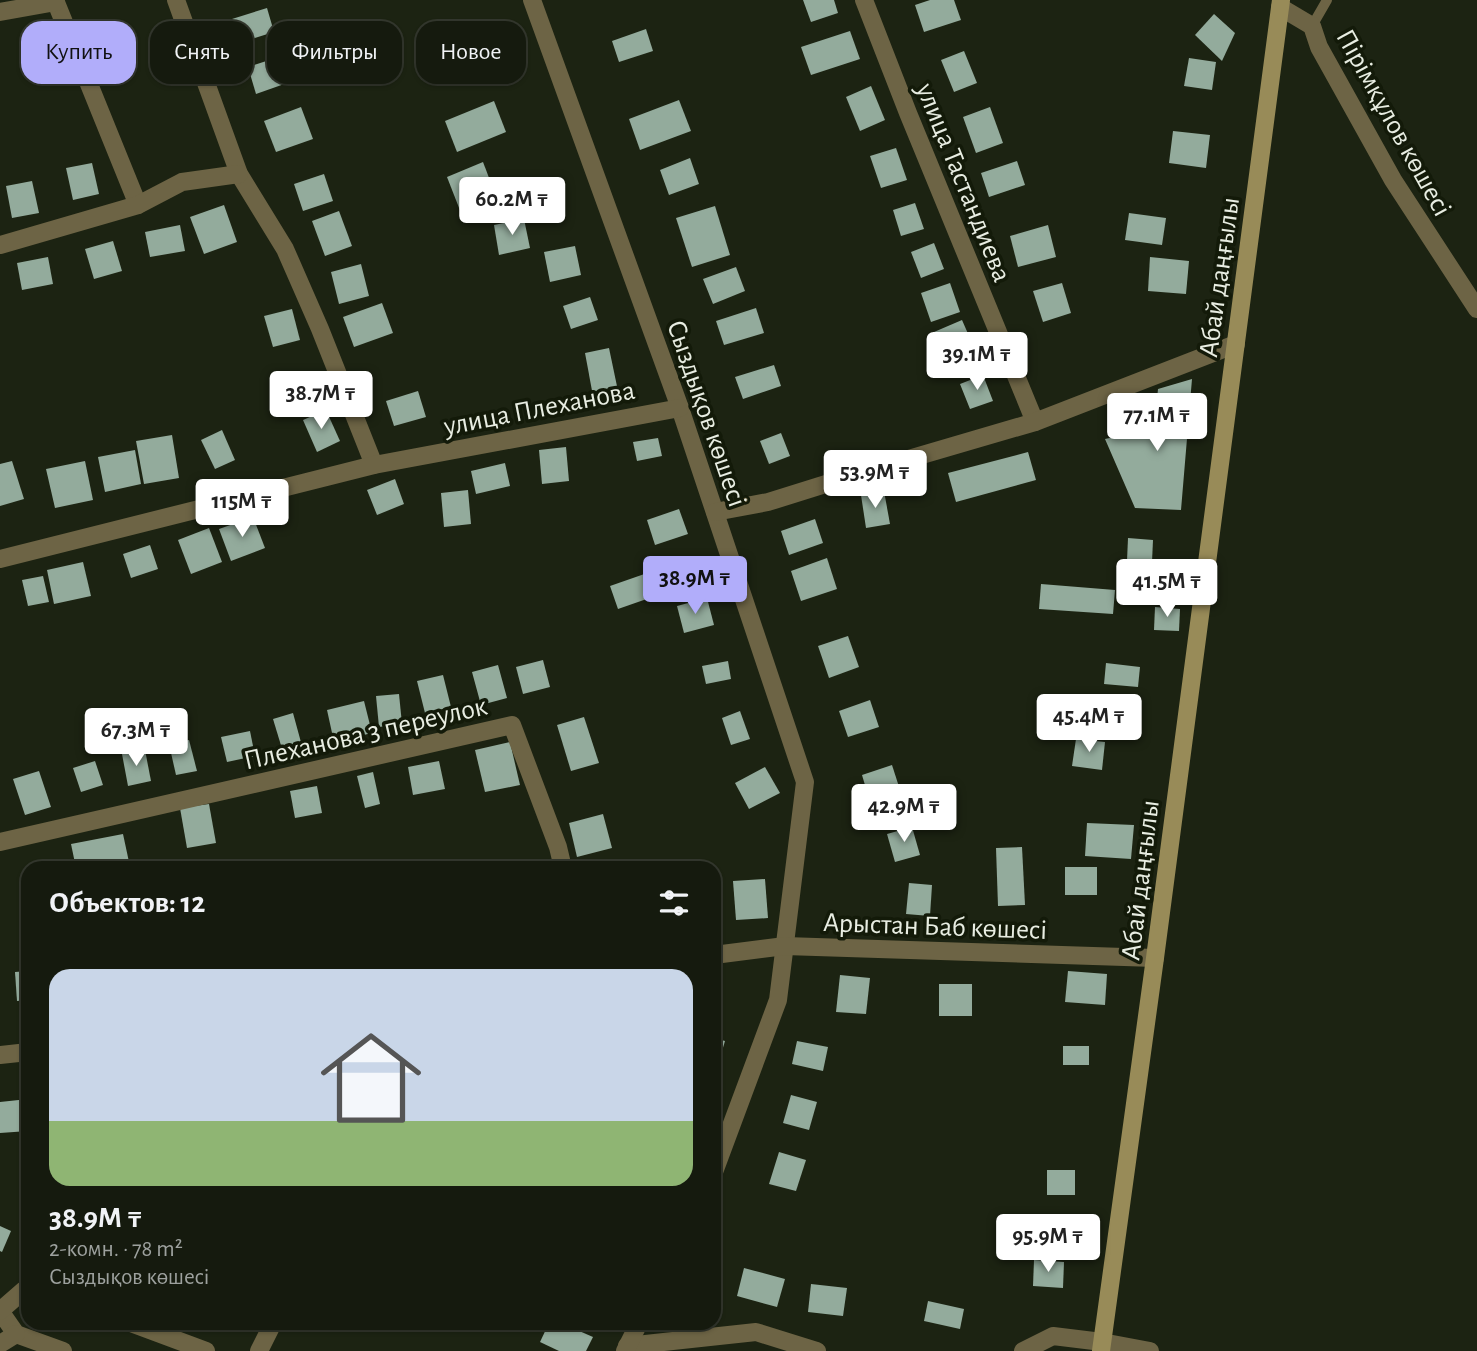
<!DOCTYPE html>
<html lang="ru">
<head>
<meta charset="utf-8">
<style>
  :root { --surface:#151a0e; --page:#22271c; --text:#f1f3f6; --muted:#9da19e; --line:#34382e; --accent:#b1adfa }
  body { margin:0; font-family:"Alegreya Sans",sans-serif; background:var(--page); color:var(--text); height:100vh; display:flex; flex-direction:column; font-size:26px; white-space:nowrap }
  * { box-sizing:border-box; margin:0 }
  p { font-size:23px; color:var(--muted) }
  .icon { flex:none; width:38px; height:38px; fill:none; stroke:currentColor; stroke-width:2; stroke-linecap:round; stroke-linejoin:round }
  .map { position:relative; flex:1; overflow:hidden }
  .details { position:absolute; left:21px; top:861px; width:700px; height:469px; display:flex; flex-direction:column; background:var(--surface); border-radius:21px; box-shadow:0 2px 5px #0004,0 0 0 2px var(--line) }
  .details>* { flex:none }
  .guide { position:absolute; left:21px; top:21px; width:700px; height:63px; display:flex; gap:14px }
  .price { position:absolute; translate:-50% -60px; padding:0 16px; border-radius:7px; background:#fff; color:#222; font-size:23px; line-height:46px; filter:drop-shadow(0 2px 4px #0008) }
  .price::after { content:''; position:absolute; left:50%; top:42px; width:21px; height:16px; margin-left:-10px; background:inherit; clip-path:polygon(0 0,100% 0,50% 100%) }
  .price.selected { background:var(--accent); color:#111 }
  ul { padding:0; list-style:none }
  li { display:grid; align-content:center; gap:14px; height:371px; padding:0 28px }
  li+li { border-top:2px solid var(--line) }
  li span { display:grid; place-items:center; height:217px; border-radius:21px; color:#555 }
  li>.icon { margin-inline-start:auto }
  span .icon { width:126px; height:126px; fill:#fffc; stroke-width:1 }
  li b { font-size:30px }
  h2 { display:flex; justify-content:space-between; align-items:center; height:84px; padding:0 28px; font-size:30px }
  .chip { padding:0 24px; border-radius:21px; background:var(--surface); box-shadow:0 2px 5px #0004,0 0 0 2px var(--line); font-size:24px; line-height:63px }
  .chip.selected { background:var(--accent); color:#111 }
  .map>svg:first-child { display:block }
  .building { fill:#93ab9c }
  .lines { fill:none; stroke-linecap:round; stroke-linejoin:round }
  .lane { stroke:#6d6445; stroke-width:10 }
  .street { stroke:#6d6445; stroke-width:18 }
  .secondary { stroke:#988b58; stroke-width:18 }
  .labels { text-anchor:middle; stroke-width:7; stroke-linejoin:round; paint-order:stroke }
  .street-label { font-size:28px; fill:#e8ede2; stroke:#131a09 }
</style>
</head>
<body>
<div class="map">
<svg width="1477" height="1351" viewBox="0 0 1477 1351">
  <rect width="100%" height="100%" fill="#1c2312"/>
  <g class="building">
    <path d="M803,0H834L838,13L811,22Z"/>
    <path d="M930,0H954L961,20L924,32L915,5Z"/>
    <path d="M267,8L274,32L239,43L232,19Z"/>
    <path d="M1214,14L1235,33L1222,61L1195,35Z"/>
    <path d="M54,28L57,58L29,62L26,32Z"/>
    <path d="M646,29L653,51L619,62L612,41Z"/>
    <path d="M850,31L860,59L811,75L801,47Z"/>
    <path d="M490,39L496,61L469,69L462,47Z"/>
    <path d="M964,51L977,83L954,92L941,60Z"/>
    <path d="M282,56L290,82L256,94L248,67Z"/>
    <path d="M1189,58L1216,62L1212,90L1184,86Z"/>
    <path d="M871,86L885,120L860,131L846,97Z"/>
    <path d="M679,100L691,131L640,150L629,119Z"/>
    <path d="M494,101L506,132L457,152L445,121Z"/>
    <path d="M301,107L313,139L276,152L264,121Z"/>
    <path d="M990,107L1003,143L976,153L963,117Z"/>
    <path d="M1173,131L1210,135L1206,168L1169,163Z"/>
    <path d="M896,148L907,180L881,188L870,156Z"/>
    <path d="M690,158L699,184L669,195L660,170Z"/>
    <path d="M1017,161L1025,185L989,197L981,173Z"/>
    <path d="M483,162L499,204L463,218L447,177Z"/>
    <path d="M92,163L99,194L73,200L66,168Z"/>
    <path d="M324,174L333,201L303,211L294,184Z"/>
    <path d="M32,181L39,213L12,218L6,186Z"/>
    <path d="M915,203L924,229L901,236L893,210Z"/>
    <path d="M224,205L237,242L204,254L190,217Z"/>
    <path d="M715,206L730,255L692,267L676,218Z"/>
    <path d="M339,211L352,246L325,256L312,221Z"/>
    <path d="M1129,213L1166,218L1162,245L1125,240Z"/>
    <path d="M524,219L530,248L499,255L494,225Z"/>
    <path d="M180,225L185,251L150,257L145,232Z"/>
    <path d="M1048,225L1056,257L1018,267L1010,236Z"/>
    <path d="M113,241L122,271L94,279L85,249Z"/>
    <path d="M934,243L944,269L921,278L911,252Z"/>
    <path d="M575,246L581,275L550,282L544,252Z"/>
    <path d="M48,257L53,284L22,290L17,263Z"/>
    <path d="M1150,257L1189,261L1186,294L1148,291Z"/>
    <path d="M361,264L369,296L339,304L331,272Z"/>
    <path d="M736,267L745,291L713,304L703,279Z"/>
    <path d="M950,283L960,312L931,322L921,293Z"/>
    <path d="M1062,283L1071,313L1043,322L1033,291Z"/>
    <path d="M590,297L598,320L571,329L563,306Z"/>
    <path d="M382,303L393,333L354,347L343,317Z"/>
    <path d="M756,308L764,333L724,345L716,321Z"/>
    <path d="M292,309L300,340L273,347L264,316Z"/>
    <path d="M962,320L976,352L948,363L934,332Z"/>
    <path d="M609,348L618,391L593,396L585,353Z"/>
    <path d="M774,365L781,386L743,399L735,377Z"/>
    <path d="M983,375L993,401L970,409L960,384Z"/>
    <path d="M1192,379L1181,510L1135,508L1105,439L1154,428L1158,389Z"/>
    <path d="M418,391L426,417L394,426L386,401Z"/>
    <path d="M326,410L340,441L317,452L303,420Z"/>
    <path d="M222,430L235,460L215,469L201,440Z"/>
    <path d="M781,433L790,456L769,464L760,441Z"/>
    <path d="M172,435L179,478L144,484L136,441Z"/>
    <path d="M658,438L662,456L637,461L633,442Z"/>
    <path d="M566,447L569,481L542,484L539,450Z"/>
    <path d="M135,450L141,484L105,492L98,457Z"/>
    <path d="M1028,452L1036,480L956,502L948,473Z"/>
    <path d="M12,461L24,499L0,506V464Z"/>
    <path d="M85,461L93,500L55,508L46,469Z"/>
    <path d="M505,463L510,486L476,494L471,471Z"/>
    <path d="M395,479L404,504L377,515L367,490Z"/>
    <path d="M468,490L471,524L444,527L441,493Z"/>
    <path d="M884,491L890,524L866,528L861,495Z"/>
    <path d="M679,509L688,534L655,545L647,520Z"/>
    <path d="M253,517L265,548L231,561L219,529Z"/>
    <path d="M815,519L823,543L789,555L781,531Z"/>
    <path d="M209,528L222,562L191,574L178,540Z"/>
    <path d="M1128,538L1153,540L1152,562L1127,561Z"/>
    <path d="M150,545L158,569L131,578L123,554Z"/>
    <path d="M827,558L837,589L801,601L791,571Z"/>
    <path d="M83,562L91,596L54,604L47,570Z"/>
    <path d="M653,571L661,594L618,609L610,586Z"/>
    <path d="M43,576L49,602L28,606L22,580Z"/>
    <path d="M1041,584L1115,590L1113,614L1039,609Z"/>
    <path d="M707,598L714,625L684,633L677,606Z"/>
    <path d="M1155,607L1180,609L1179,631L1154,630Z"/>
    <path d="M848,636L859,667L829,678L818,646Z"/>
    <path d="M543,660L550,687L523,694L516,667Z"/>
    <path d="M728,661L731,679L706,684L702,666Z"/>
    <path d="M1106,663L1140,667L1138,687L1104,684Z"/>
    <path d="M498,665L507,698L481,705L472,672Z"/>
    <path d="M443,675L451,707L425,713L417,681Z"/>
    <path d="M399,694L402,724L379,727L376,696Z"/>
    <path d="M870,700L879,727L848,737L839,711Z"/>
    <path d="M364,701L372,733L334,742L327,710Z"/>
    <path d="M740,711L750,739L731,745L722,718Z"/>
    <path d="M293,713L302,746L283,752L273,719Z"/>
    <path d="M584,717L599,763L571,771L557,725Z"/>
    <path d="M250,731L255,756L227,762L221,737Z"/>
    <path d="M1076,739L1105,742L1102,770L1072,766Z"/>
    <path d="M189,740L197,771L176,775L169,744Z"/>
    <path d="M510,742L520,785L485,792L475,750Z"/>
    <path d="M145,750L151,781L128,786L122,754Z"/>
    <path d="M95,761L103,785L81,792L73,768Z"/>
    <path d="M439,761L445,789L413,795L408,767Z"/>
    <path d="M892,765L901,793L870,802L862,775Z"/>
    <path d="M765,767L780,793L749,809L735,783Z"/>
    <path d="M39,771L51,807L25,815L13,779Z"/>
    <path d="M373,772L380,804L365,808L357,776Z"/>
    <path d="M317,786L322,813L295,818L290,791Z"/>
    <path d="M209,804L216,843L187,848L180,808Z"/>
    <path d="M603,814L612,848L577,857L569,823Z"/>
    <path d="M1087,823L1134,825L1131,859L1085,856Z"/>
    <path d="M912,827L920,855L895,862L887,834Z"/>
    <path d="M123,834L129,862L98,868H76L71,844Z"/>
    <path d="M1022,847L1025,905L998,906L996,848Z"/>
    <rect x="1065" y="867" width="32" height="28"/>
    <path d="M765,879L768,918L736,920L733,881Z"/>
    <path d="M909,883L932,885L930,916L906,914Z"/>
    <path d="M28,971V1000L17,1001L15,972Z"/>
    <path d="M1068,971L1107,974L1105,1005L1065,1002Z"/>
    <path d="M840,975L870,978L866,1014L836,1012Z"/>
    <rect x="939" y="984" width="33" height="32"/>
    <path d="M714,1038L725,1041L716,1071H714Z"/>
    <path d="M797,1041L828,1047L823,1071L792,1064Z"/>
    <rect x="1063" y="1046" width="26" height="19"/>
    <path d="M791,1095L817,1102L809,1130L783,1123Z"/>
    <path d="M28,1099V1131L0,1133V1102Z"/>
    <path d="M779,1152L806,1160L796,1191L769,1184Z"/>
    <rect x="1047" y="1170" width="28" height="25"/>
    <path d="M0,1226L11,1231L2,1252L0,1251Z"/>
    <path d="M1034,1260L1064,1262L1063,1288L1033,1286Z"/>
    <path d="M744,1268L785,1279L777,1307L737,1296Z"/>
    <path d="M811,1284L847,1288L843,1316L808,1312Z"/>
    <path d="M928,1301L964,1309L960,1329L924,1321Z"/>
    <path d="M549,1323H561L593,1337L586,1351H559L540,1342Z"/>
  </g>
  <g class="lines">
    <path class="lane" d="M1312,26L1327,0"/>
    <g class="street">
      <path d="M55,0L138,205"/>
      <path d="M176,0L239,174L285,249L320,329L374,465"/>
      <path d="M532,0L680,408L805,782L778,1000L714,1172"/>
      <path d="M864,0L908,113L1035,422"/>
      <path d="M1280,7L1312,26L1319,47L1393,180L1477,309"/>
      <path d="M0,12L56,2"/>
      <path d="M0,245L138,205L182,182L239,174"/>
      <path d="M715,512L768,502L864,472L1035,422L1236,344"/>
      <path d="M0,559L374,465L680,408"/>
      <path d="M0,842L512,725L558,847L563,868"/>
      <path d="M714,955L785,946L1155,958"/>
      <path d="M0,1055L28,1052"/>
      <path d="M0,1311L16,1334L63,1351"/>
      <path d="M0,1311L24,1290L28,1291"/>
      <path d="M131,1323L206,1351"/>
      <path d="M0,1344L16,1334"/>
      <path d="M627,1346L756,1332L817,1351"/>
      <path d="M259,1351L273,1323"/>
      <path d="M625,1351L639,1323"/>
      <path d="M1023,1351L1053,1336L1102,1342L1150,1351"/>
    </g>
    <path class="secondary" d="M1101,1351L1155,958L1281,0"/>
  </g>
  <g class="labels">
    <g class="street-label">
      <text transform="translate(1395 122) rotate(61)" y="10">Пірімқұлов көшесі</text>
      <text transform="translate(965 182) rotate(68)" y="10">улица Тастандиева</text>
      <text transform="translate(1218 277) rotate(-82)" y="10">Абай даңғылы</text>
      <text transform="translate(539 407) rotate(-11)" y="10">улица Плеханова</text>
      <text transform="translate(708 413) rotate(71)" y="10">Сыздықов көшесі</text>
      <text transform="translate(365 732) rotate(-13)" y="10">Плеханова 3 переулок</text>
      <text transform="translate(1139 880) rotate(-83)" y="10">Абай даңғылы</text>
      <text transform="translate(935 925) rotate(2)" y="10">Арыстан Баб көшесі</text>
    </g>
  </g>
</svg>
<b class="price" style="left:512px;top:237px">60.2M ₸</b>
<b class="price" style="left:977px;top:392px">39.1M ₸</b>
<b class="price" style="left:321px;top:431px">38.7M ₸</b>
<b class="price" style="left:1157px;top:453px">77.1M ₸</b>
<b class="price" style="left:875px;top:510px">53.9M ₸</b>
<b class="price" style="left:242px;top:539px">115M ₸</b>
<b class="price selected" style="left:695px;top:616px">38.9M ₸</b>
<b class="price" style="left:1167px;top:619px">41.5M ₸</b>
<b class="price" style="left:1089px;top:754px">45.4M ₸</b>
<b class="price" style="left:136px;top:768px">67.3M ₸</b>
<b class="price" style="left:904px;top:844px">42.9M ₸</b>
<b class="price" style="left:1048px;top:1274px">95.9M ₸</b>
<div class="guide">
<a class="chip selected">Купить</a>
<a class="chip">Снять</a>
<a class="chip">Фильтры</a>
<a class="chip">Новое</a>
</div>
<section class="details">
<h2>Объектов: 12<svg class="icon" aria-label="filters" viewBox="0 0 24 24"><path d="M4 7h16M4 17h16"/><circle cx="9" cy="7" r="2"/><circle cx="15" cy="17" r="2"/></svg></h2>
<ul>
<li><span style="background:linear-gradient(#c9d6e8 70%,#8fb573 0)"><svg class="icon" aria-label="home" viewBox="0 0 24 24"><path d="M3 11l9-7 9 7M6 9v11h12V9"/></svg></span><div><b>38.9M ₸</b><p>2-комн. · 78 m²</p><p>Сыздықов көшесі</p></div></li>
</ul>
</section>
</div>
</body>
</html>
